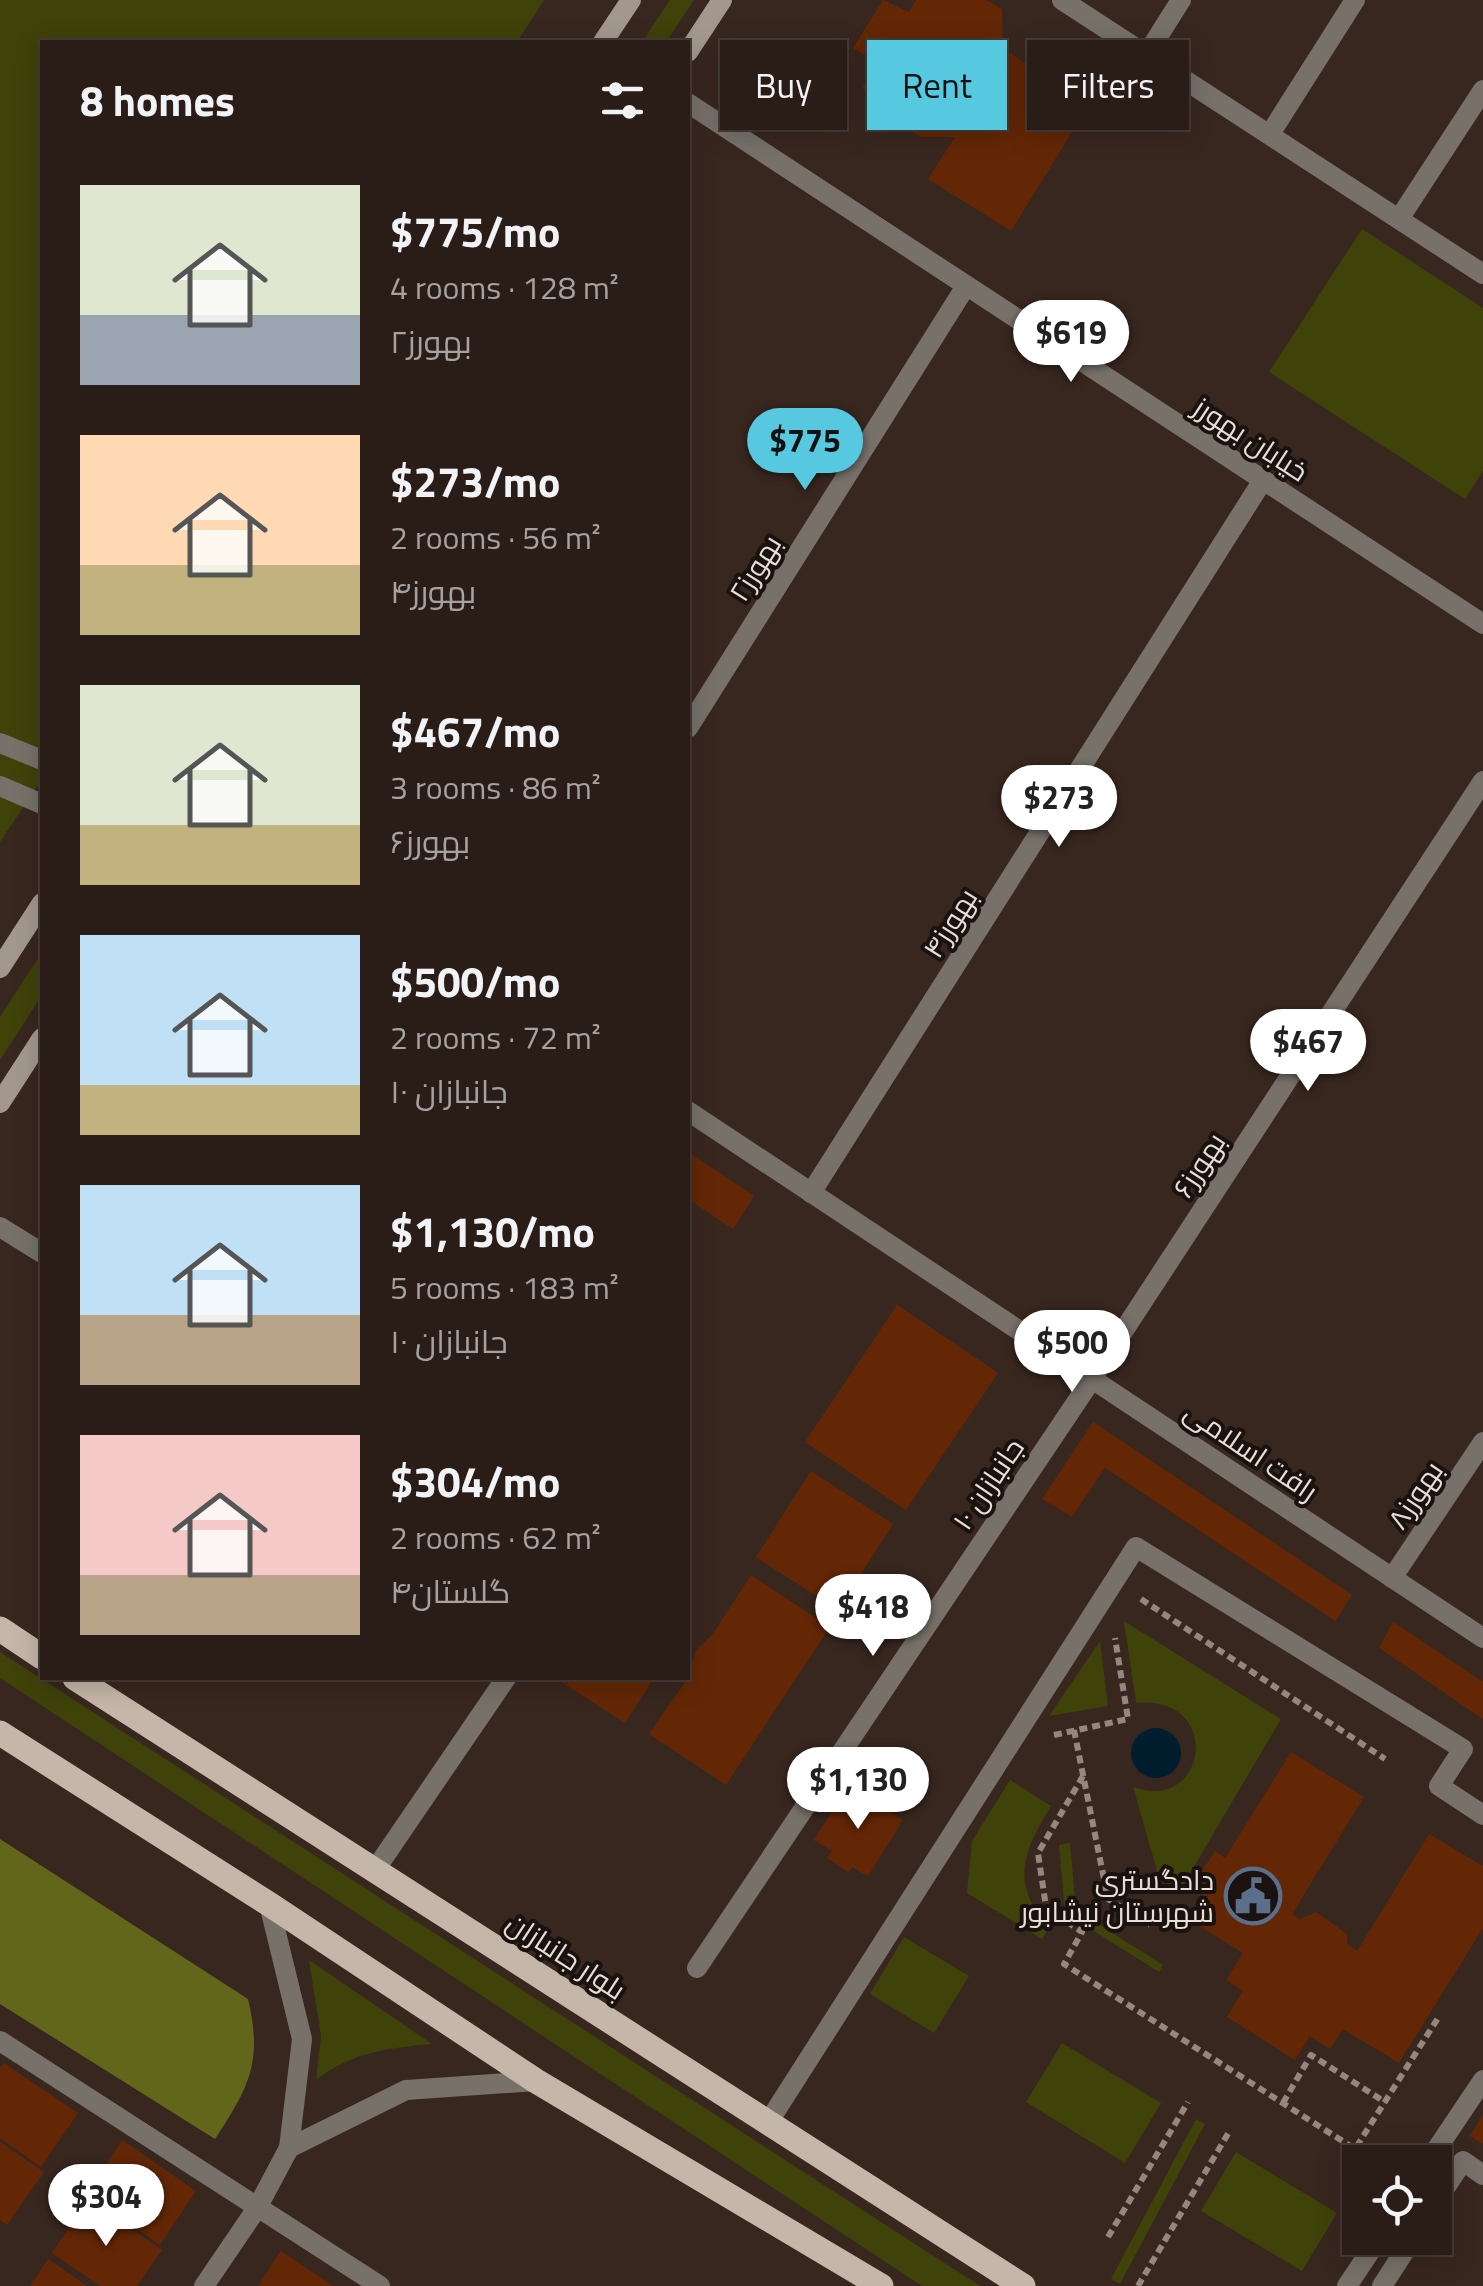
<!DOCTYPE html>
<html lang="en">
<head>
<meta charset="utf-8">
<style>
  :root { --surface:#2a1d17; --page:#362a24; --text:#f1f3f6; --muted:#a5a2a1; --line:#463b36; --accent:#56c9e1 }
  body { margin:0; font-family:"Titillium Web",Cairo,sans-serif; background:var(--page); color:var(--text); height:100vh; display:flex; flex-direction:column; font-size:38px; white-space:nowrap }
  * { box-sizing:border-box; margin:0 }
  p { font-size:32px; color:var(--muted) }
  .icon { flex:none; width:55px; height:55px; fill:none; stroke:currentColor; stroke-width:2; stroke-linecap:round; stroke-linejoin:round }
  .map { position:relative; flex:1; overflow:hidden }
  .drawer { position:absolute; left:40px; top:40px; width:650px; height:1640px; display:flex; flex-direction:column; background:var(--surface); border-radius:0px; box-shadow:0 5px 25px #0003,0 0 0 2px var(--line) }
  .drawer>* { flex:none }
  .hud { position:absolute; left:720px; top:40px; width:612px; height:90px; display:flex; gap:20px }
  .tools { position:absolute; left:1342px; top:2145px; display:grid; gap:20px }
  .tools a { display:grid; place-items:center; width:110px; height:110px; border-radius:0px; background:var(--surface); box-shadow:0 5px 25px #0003,0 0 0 2px var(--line); font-size:50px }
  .price { position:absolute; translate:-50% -85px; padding:0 22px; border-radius:35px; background:#fff; color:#222; font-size:32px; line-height:65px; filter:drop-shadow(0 2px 5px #0008) }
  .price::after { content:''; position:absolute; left:50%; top:60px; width:30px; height:22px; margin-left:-15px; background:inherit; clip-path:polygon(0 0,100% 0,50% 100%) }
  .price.active { background:var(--accent); color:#111 }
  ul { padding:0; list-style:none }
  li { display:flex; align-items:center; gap:30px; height:250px; padding:0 40px }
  li span { display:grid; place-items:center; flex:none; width:280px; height:200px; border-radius:0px; color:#555 }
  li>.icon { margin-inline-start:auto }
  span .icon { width:120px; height:120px; fill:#fffc; stroke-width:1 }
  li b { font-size:42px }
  h2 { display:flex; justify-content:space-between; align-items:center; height:120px; padding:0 40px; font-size:42px }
  .pill { padding:0 35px; border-radius:0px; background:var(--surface); box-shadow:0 5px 25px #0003,0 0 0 2px var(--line); font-size:35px; line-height:90px }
  .pill.active { background:var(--accent); color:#111 }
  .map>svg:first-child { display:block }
  .green { fill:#3f4209 }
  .forest { fill:#62661b }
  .water { fill:#011d2e }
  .building { fill:#632706 }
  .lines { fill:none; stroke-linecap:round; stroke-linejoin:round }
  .path { stroke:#958780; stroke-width:6; stroke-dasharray:8 5; stroke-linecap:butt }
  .service { stroke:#77716a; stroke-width:20 }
  .minor { stroke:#77716a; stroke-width:20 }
  .tertiary { stroke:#77716a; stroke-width:20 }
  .secondary { stroke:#a3988d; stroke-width:20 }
  .primary { stroke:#c4b6a8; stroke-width:25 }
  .labels { text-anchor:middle; stroke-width:8; stroke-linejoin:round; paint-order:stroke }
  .street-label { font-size:28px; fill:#eaded9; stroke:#1a120e }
  .poi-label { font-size:28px; fill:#eaded9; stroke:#1a120e; text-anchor:end }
</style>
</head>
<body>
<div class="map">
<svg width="1483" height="2286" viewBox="0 0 1483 2286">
  <rect width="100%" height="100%" fill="#38271f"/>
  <g class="green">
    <path d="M0,0H544L517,42H42V779L0,842Z"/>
    <path d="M670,0H694L666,42H642Z"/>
    <path d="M1362,229L1483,308V471L1465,499L1269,372Z"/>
    <path d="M42,952V995L0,1060V1017Z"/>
    <path d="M1124,1621L1281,1719L1179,1892L1159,1878L1133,1787C1208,1814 1224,1695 1136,1703Z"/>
    <path d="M1100,1641L1108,1706L1049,1716Z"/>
    <path d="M0,1652L980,2286H922L0,1678Z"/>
    <path d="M1010,1780L1051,1806C1024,1851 1009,1882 1049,1928L1042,1939L967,1893L972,1841Z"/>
    <path d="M1070,1843L1076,1910L1163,1965L1159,1972L1065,1913L1059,1845Z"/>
    <path d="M904,1937L969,1976L934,2033L870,1994Z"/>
    <path d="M309,1960L432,2044C388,2048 352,2052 316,2080L321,2036Z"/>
    <path d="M1062,2043L1161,2103L1125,2163L1026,2102Z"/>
    <path d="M1196,2119L1205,2124L1120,2284L1111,2279Z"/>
    <path d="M1236,2152L1337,2213L1302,2271L1201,2211Z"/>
  </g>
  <path class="forest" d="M0,1839L248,1999C263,2062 249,2087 215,2139L0,2004Z"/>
  <circle class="water" cx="1156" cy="1753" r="25"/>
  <g class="building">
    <path d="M883,0L909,12L916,0H986L1002,9L1003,49L1090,103L1011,231L928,179L955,137H921L869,109L863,85L877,63L853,48Z"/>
    <path d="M688,1152L754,1196L733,1229L688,1199Z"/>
    <path d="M897,1305L998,1373L906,1510L805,1442Z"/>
    <path d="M1093,1422L1352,1595L1335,1621L1105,1468L1072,1517L1042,1499Z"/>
    <path d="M811,1471L893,1524L838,1610L756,1557Z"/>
    <path d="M751,1575L830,1627L726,1785L649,1734L688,1678L696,1650L712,1635Z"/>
    <path d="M1393,1622L1483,1682V1719L1379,1648Z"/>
    <path d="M555,1678H654L625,1723Z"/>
    <path d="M1291,1752L1364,1797L1292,1914L1300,1919L1316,1912L1347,1934V1944L1357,1951L1429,1834L1483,1866V1928L1399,2063L1343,2029L1330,2049L1310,2036L1295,2060L1227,2017L1243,1991L1226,1980L1243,1953L1188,1919L1212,1880L1201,1873L1215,1851L1225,1858Z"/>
    <path d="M848,1786L903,1820L868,1876L852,1867L849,1872L827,1858L832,1851L814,1840Z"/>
    <path d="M4,2063L78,2113L41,2167L0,2138V2068Z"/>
    <path d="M1483,2115V2144L1470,2136Z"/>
    <path d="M122,2140L196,2191L160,2245L86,2194Z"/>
    <path d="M0,2142L44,2172L7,2225L0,2220Z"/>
    <path d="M88,2199L162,2250L137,2286H100L52,2253Z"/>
    <path d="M281,2251L333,2286H258Z"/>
    <path d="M48,2259L87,2286H30Z"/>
  </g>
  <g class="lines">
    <g class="path">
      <path d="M1141,1599L1385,1759"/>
      <path d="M1074,1730L1108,1899L1150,1925"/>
      <path d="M1054,1735L1128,1719L1115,1638"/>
      <path d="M1083,1776L1038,1853L1046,1907L1082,1932L1064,1964L1355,2149L1438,2018"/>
      <path d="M1283,2103L1311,2055L1385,2102"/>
      <path d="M1108,2237L1188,2102"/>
      <path d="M1138,2286L1229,2132"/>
    </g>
    <g class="service">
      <path d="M0,743L42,760"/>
      <path d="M0,786L42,804"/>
      <path d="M0,1227L42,1253"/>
      <path d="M375,1870L506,1678"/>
      <path d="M769,2121L1136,1547L1463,1749L1439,1786L1483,1815"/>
      <path d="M1435,2203L1463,2161L1483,2175"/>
      <path d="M1382,2286L1413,2238"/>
    </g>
    <g class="minor">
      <path d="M1062,0L1483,274"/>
      <path d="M1147,54L1181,0"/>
      <path d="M1270,134L1355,0"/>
      <path d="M1399,219L1483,90"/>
      <path d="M688,728L966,286"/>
      <path d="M688,1111L1483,1638"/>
      <path d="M811,1193L1263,480"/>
      <path d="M1392,1578L1483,1442"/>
      <path d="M269,1904L302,2039L289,2148L406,2090L536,2081"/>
      <path d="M697,1968L1092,1379L1483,781"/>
      <path d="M0,2041L380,2286"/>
      <path d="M1428,2162L1483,2080"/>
      <path d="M204,2286L257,2208L289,2148"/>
      <path d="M1347,2286L1379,2238"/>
    </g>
    <path class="tertiary" d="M688,103L1483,624"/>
    <g class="secondary">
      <path d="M603,42L631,0"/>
      <path d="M688,52L722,0"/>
      <path d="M0,968L42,903"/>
      <path d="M0,1103L42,1038"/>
    </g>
    <g class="primary">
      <path d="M0,1629L42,1657"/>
      <path d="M75,1678L1023,2286"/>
      <path d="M0,1733L269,1904L536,2081L881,2286"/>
    </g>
  </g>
  <defs>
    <g id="civic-ring" transform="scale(2.875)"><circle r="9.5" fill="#1a120e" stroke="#5c6f8a" stroke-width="1.5"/><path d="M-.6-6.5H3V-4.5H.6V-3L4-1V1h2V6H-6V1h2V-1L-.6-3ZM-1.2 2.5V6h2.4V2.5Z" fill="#5c6f8a"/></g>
  </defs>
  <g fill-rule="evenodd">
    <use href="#civic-ring" x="1253" y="1896"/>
  </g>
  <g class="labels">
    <g class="street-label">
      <text transform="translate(1251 439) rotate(33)" y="10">خیابان بهورز</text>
      <text transform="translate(755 568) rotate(-58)" y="10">بهورز۲</text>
      <text transform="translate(950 923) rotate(-58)" y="10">بهورز۴</text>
      <text transform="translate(1199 1165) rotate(-57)" y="10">بهورز۶</text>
      <text transform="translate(1251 1451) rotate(34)" y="10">رافت اسلامی</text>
      <text transform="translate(988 1484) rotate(-56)" y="10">جانبازان ۱۰</text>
      <text transform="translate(1415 1495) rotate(-56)" y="10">بهورز۸</text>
      <text transform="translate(566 1956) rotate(33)" y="10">بلوار جانبازان</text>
    </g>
    <g class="poi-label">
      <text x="1214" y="1890">دادگستری<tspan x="1214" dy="32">شهرستان نیشابور</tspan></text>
    </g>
  </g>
</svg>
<div class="tools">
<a><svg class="icon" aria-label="locate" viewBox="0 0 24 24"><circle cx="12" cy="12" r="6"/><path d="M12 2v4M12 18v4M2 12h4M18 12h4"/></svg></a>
</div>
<b class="price" style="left:1071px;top:385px">$619</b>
<b class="price active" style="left:805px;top:493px">$775</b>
<b class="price" style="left:1059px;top:850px">$273</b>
<b class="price" style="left:1308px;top:1094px">$467</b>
<b class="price" style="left:1072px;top:1395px">$500</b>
<b class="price" style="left:873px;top:1659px">$418</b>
<b class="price" style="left:858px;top:1832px">$1,130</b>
<b class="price" style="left:106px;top:2249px">$304</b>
<div class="hud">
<a class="pill">Buy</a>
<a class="pill active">Rent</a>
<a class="pill">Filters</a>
</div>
<section class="drawer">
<h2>8 homes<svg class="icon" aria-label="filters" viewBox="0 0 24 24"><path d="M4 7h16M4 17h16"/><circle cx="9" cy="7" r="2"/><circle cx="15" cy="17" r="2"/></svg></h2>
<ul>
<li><span style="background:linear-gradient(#dfe7d0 65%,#9aa5b1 0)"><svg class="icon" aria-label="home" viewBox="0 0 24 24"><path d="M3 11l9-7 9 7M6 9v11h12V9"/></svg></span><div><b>$775/mo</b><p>4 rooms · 128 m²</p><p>بهورز۲</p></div></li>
<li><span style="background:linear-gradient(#ffd9b3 65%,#c2b280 0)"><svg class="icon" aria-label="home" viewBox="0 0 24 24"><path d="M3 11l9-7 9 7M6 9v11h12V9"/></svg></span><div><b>$273/mo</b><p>2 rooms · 56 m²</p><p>بهورز۴</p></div></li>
<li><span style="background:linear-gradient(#dfe7d0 70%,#c2b280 0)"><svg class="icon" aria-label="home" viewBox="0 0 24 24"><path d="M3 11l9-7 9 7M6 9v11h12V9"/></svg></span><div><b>$467/mo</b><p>3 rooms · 86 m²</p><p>بهورز۶</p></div></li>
<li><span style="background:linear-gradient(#bfe0f5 75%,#c2b280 0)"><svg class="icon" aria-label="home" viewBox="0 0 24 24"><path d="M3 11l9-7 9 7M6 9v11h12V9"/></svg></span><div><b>$500/mo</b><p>2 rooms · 72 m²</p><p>جانبازان ۱۰</p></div></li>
<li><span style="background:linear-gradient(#bfe0f5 65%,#b9a48a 0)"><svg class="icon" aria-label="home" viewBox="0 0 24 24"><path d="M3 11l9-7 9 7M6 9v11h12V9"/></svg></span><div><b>$1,130/mo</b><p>5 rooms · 183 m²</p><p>جانبازان ۱۰</p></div></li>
<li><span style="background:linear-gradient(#f6c9c9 70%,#b9a48a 0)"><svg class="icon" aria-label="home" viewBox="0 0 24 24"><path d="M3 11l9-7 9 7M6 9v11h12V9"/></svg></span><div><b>$304/mo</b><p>2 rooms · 62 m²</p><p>گلستان۴</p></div></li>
</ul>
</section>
</div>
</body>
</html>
